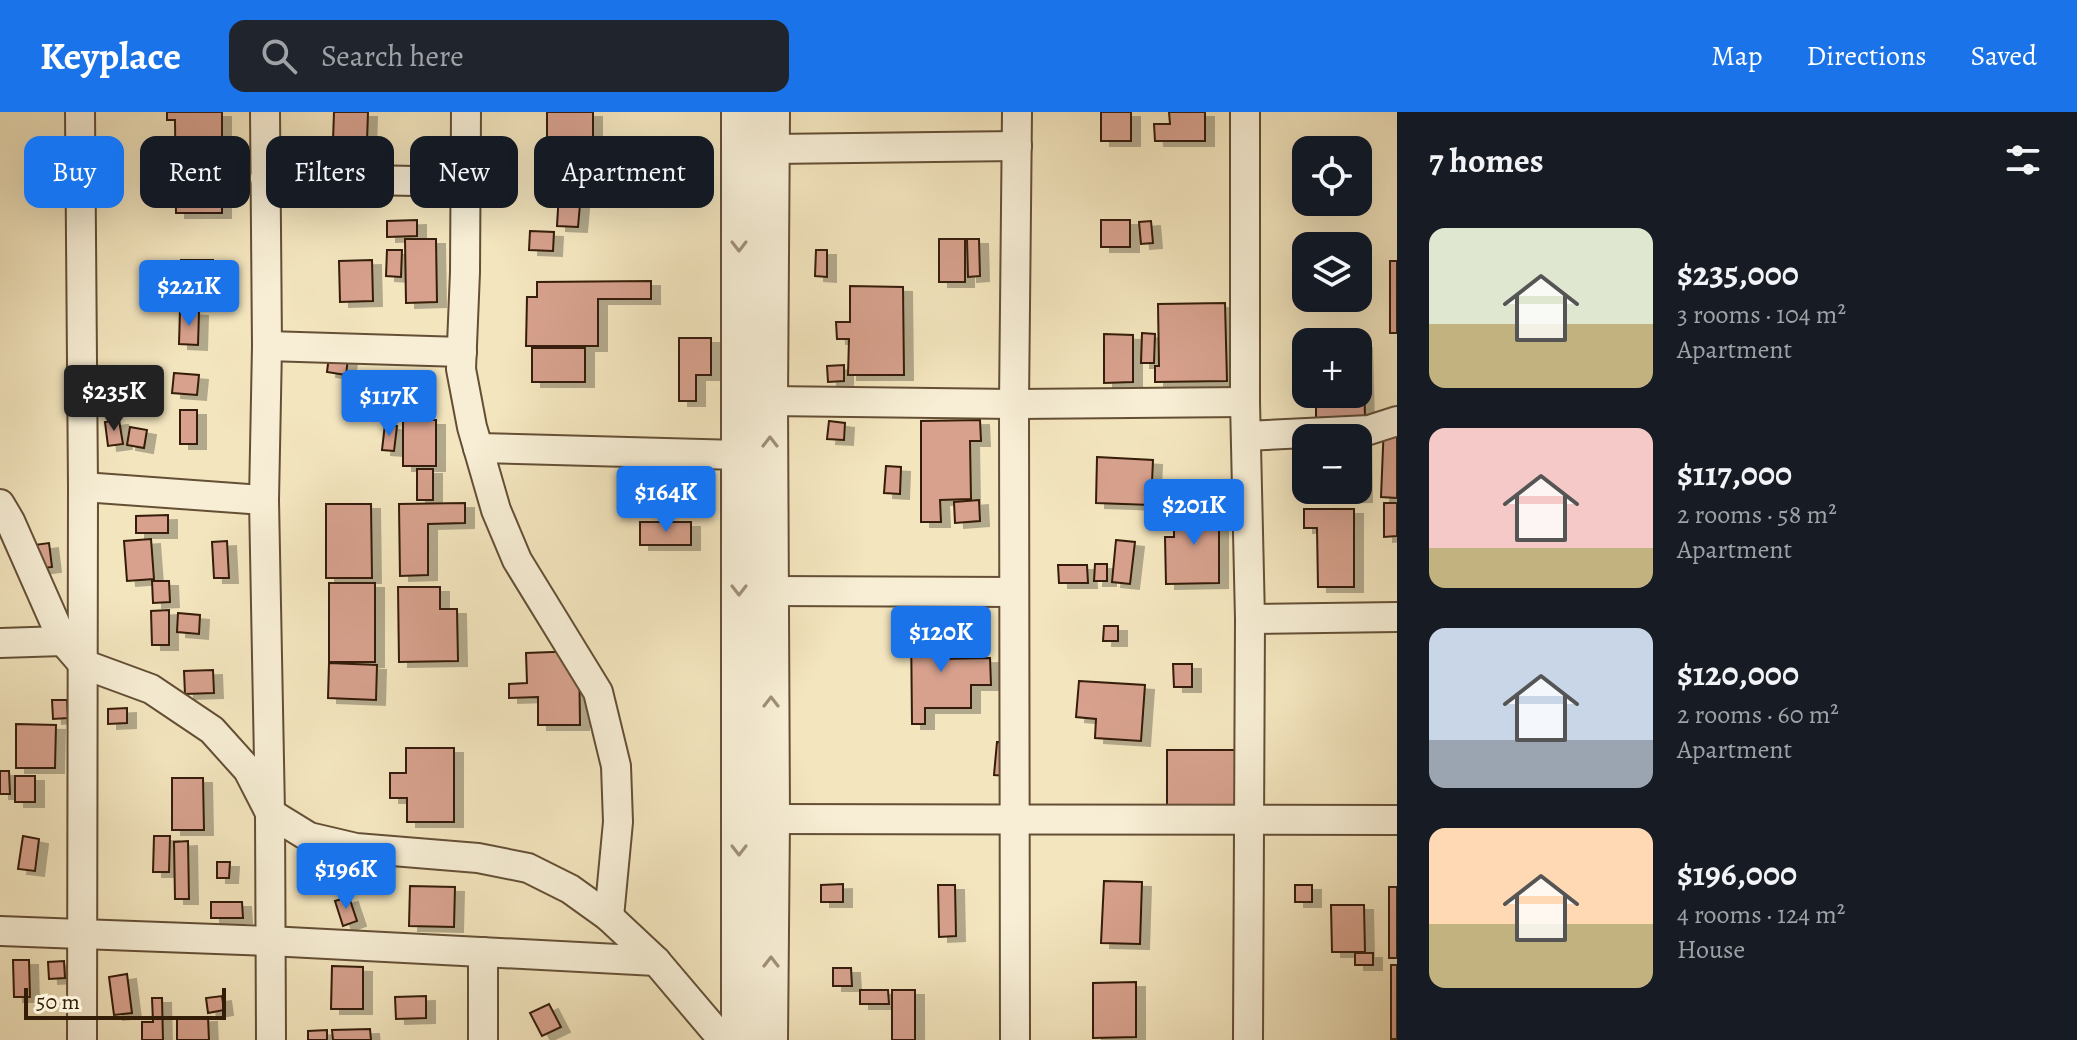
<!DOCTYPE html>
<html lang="en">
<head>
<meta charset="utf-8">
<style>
  :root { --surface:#171b24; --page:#20242c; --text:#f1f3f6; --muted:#9ea1a6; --accent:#1a73e8 }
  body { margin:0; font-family:Alegreya,serif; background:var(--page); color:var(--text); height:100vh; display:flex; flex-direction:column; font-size:30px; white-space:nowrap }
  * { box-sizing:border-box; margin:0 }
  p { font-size:26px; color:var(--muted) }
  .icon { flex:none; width:44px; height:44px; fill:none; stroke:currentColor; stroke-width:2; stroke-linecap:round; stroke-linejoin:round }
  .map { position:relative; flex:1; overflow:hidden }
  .panel { display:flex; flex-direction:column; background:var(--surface); width:680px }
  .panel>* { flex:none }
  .hud { position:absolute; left:24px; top:24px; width:760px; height:72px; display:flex; gap:16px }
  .fabs { position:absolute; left:1292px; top:24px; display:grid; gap:16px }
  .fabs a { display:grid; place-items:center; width:80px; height:80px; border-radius:16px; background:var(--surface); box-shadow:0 8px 32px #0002; font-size:40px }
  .scale { position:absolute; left:24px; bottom:20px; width:202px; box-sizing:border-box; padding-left:8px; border:4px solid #341d07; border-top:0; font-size:22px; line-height:28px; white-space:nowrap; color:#341d07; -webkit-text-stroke:6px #f7eed5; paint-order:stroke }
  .price { position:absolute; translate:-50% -68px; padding:0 18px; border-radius:8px; background:var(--accent); color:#fff; font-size:26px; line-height:52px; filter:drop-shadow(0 2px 4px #0008) }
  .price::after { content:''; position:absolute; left:50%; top:48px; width:24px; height:18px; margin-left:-12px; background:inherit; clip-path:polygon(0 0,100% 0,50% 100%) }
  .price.on { background:#222; color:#fff }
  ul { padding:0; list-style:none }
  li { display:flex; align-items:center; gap:24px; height:200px; padding:0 32px }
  li span { display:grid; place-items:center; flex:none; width:224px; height:160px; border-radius:16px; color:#555 }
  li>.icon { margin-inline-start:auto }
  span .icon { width:96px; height:96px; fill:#fffc; stroke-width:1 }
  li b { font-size:34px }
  h2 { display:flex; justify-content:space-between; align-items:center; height:96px; padding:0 32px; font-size:34px }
  .tag { padding:0 28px; border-radius:16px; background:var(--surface); box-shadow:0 8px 32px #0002; font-size:28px; line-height:72px }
  .tag.on { background:var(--accent); color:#fff }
  header { display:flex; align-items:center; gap:48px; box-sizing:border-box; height:112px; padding:0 40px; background:var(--accent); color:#fff }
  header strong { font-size:38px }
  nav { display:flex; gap:44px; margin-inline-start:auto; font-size:28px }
  .search { width:560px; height:72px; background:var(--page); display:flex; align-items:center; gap:20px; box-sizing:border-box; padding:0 28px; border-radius:16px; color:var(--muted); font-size:30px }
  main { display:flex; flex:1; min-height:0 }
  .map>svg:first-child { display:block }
  .building { fill:#d7a18d; stroke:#341d07; stroke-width:2; filter:url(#shadow) }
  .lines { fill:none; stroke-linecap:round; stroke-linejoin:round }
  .minor-casing { stroke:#644f35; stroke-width:32 }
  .tertiary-casing { stroke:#644f35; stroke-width:38 }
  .minor { stroke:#f7eed5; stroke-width:28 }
  .tertiary { stroke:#f7eed5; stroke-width:34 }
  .oneway { stroke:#9f9078 }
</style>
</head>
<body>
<header>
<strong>Keyplace</strong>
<div class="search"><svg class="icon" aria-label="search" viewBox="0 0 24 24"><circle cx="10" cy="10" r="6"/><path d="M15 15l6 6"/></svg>Search here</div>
<nav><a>Map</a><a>Directions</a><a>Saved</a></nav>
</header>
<main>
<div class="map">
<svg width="1397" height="928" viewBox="0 0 1397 928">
  <defs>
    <filter id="shadow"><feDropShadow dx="9" dy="5" stdDeviation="0" flood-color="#0004"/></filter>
  </defs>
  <rect width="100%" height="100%" fill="#f3e5be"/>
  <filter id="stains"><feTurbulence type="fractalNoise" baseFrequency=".0025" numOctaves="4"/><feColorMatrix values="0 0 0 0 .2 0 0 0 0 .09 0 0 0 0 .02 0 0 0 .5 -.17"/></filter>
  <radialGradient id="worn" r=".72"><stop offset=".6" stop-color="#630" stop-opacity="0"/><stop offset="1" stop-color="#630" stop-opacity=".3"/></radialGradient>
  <g class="building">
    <path d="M167,0H222V101H176L175,8H167Z"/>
    <path d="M334,0H368L367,30L333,29Z"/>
    <path d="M547,0H593V29L547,30Z"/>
    <rect x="1101" y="0" width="30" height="29"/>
    <path d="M1169,0H1205V29H1155L1154,12H1170Z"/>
    <path d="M550,31H575V56L551,57Z"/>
    <path d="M545,58L578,60L577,71L544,70Z"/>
    <path d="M559,80L581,81L578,115L557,114Z"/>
    <path d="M417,108V124L387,125V109Z"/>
    <rect x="1101" y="108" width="29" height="27"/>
    <path d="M1151,109L1153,131L1141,132L1139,110Z"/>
    <path d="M530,119L554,120L553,139L529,138Z"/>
    <path d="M405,127H436L437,190L406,191Z"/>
    <rect x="939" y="127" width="26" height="43"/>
    <path d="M967,127H979L980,164L968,165Z"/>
    <path d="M387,138H402L401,165L386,164Z"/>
    <path d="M816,138H827V165L815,164Z"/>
    <path d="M181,148H213V169L181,170Z"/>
    <path d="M372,148L373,189L340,190L339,149Z"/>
    <rect x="1390" y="149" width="7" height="72"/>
    <path d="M651,169V187H598V234H526L527,185H537V170Z"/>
    <path d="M850,174L903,175L904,263H848L849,227H837L836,210H850Z"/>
    <path d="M1225,191L1227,269L1155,270V254H1159L1158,192Z"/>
    <path d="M180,198L199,199L198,233L179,232Z"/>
    <path d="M1142,221L1155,222L1154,251H1141Z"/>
    <path d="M1104,222L1133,223V270L1104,271Z"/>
    <path d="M679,226H711V263H696V289H679Z"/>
    <path d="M1358,231H1363L1365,305L1316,306V282H1358Z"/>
    <path d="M1297,234H1306V255H1295Z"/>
    <rect x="532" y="236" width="53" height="34"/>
    <path d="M329,244L348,246L346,263L327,260Z"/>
    <path d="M844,253V269L828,270L827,254Z"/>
    <path d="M174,261L199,263L197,283L172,281Z"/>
    <rect x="180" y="298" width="17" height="34"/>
    <path d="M119,308L123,332L108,334L105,310Z"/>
    <rect x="403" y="308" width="33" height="46"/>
    <path d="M980,308L981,329H970L971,387L940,388L941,410H921V309Z"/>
    <path d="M829,309L845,311L844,328L827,327Z"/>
    <path d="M1384,311L1397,312V386L1381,385Z"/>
    <path d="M385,312L397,314L394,339L382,338Z"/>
    <path d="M1362,313L1363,385L1315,386V378H1358V326Z"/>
    <path d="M130,315L147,318L144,336L127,333Z"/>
    <path d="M1097,345L1153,348L1151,393L1096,391Z"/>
    <path d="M886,354L901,355L900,382L884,381Z"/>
    <rect x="417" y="357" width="16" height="31"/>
    <path d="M979,388L980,409L955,411L954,390Z"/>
    <path d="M465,391V411L428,412V463L400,464L399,392Z"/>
    <path d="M1384,391H1397V424L1384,425Z"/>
    <path d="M326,392H371L372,466H326Z"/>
    <path d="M1219,394V471L1166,472L1165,425H1174V395Z"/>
    <path d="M1304,397H1354V475H1318L1317,416H1304Z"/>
    <path d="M168,403V421H136V404Z"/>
    <rect x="640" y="410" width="51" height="23"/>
    <path d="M151,427L154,467L127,469L124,429Z"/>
    <path d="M1116,428L1135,430L1130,472L1112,470Z"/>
    <path d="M227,429L229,466H214L212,430Z"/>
    <path d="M49,431L52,455L22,459L19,435Z"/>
    <path d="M1095,452H1107V469H1094Z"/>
    <path d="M1058,453H1087L1088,471H1059Z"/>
    <path d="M152,469H169L170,490L153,491Z"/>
    <rect x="329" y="471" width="46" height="79"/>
    <path d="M398,475H440V497H457L458,549L399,550Z"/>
    <path d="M169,498V533H152L151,499Z"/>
    <path d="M178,501L200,503L199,522L177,520Z"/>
    <path d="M941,510V547L990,546L991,573H971V596H925V612H912L911,511Z"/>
    <path d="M1104,514H1118V529H1103Z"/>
    <path d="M579,539L580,613H538V585L509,586V572L527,571L526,541Z"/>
    <path d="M329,551L377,553L376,588L328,586Z"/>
    <path d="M1173,552H1192V575H1174Z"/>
    <path d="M213,558L214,581L185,582L184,559Z"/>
    <path d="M1079,569L1145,573L1141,629L1095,626L1096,607L1076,605Z"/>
    <path d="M52,588H67L68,606L53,607Z"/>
    <path d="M127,596V611L108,612V597Z"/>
    <path d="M16,612L56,613L55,656H16Z"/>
    <path d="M997,630L1012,631L1009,664L994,663Z"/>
    <path d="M406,636H454V710H407V686H390V661H406Z"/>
    <path d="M1167,638H1236L1237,715H1167Z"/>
    <path d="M0,659H9L10,682H0Z"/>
    <rect x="15" y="664" width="20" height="26"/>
    <path d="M172,666H203L204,718H172Z"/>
    <path d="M23,724L39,727L35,759L18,757Z"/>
    <path d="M154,724H170L169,760H153Z"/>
    <path d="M188,729L189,787H175L174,730Z"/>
    <path d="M217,750H230L229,766H217Z"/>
    <path d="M1104,769L1142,770L1140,832L1101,831Z"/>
    <path d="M843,772V790H821V773Z"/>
    <path d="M938,773H955L956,824L939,825Z"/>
    <rect x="1295" y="773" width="17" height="17"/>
    <path d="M410,774L455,775L454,815L409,814Z"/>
    <rect x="1389" y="775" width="8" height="71"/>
    <path d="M349,785L357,809L343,814L335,789Z"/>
    <path d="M211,790H242L243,806H211Z"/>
    <path d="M1331,793H1364L1365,840H1332Z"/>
    <rect x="1355" y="841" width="18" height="12"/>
    <path d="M13,848H29L30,885H14Z"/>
    <path d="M64,849L65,866L49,867L48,850Z"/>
    <rect x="1391" y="853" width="6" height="74"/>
    <path d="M332,854L363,855V897H331Z"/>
    <path d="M833,856H851L852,874H833Z"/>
    <path d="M127,862L132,901L114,903L109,865Z"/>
    <path d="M1136,870V925L1093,926V871Z"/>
    <path d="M860,878H888L889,892H860Z"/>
    <rect x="892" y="878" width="23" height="50"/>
    <path d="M222,884L224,898L208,901L206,886Z"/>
    <path d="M426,884V906L396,907L395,885Z"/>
    <path d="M152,886H162L163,928H142V910H153Z"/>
    <path d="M549,892L561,915L542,924L530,901Z"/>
    <path d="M208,905L209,928H177V906Z"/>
    <path d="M370,917L371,928H333L332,918Z"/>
    <path d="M327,918V928H308V919Z"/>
  </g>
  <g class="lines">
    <g class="minor-casing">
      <g id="minor">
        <path d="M80,0L83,375L82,928"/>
        <path d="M265,0L267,234L264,388L270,701L271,928"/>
        <path d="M466,0L465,160L461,257L472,315L496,398L517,448L598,580L616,654L618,710L609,805"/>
        <path d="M1245,0V290L1250,507L1248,928"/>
        <path d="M772,37L1017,34"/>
        <path d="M265,66L466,70"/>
        <path d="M267,234L462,240"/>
        <path d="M770,289L1014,292L1245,290"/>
        <path d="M1246,324L1369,318L1397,309"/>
        <path d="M478,336L739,343"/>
        <path d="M83,375L264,388"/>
        <path d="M0,392L10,409L63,529L83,552L151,577L212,618L248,658L270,701L309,725L356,736L478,746L528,756L570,777L609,805L656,849L723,928"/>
        <path d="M770,479L1014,480"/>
        <path d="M1250,507L1397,505"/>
        <path d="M0,531L63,529"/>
        <path d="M772,707L1397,708"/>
        <path d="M0,819L269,829L656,849"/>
        <path d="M483,928V840"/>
        <path d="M1015,928L1014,292L1017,0"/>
      </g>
    </g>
    <g class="tertiary-casing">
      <g id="tertiary">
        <path d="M739,0V928"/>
        <path d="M770,928L772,707L770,289L772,0"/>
      </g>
    </g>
    <use href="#minor" class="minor"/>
    <use href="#tertiary" class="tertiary"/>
  </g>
  <defs><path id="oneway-chevron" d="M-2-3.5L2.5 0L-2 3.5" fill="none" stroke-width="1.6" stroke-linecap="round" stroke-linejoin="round" transform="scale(2)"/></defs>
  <g class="oneway">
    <use href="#oneway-chevron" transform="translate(739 134) rotate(90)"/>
    <use href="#oneway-chevron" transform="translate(770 330) rotate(-90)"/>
    <use href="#oneway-chevron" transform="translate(739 478) rotate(90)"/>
    <use href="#oneway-chevron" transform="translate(771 590) rotate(-90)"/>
    <use href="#oneway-chevron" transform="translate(739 738) rotate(90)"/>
    <use href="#oneway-chevron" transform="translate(771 850) rotate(-90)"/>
  </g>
  <rect width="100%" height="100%" filter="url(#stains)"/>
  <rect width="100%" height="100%" fill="url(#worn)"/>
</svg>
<div class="fabs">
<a><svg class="icon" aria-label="locate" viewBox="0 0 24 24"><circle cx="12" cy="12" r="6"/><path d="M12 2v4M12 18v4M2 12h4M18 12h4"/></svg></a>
<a><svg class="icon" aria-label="layers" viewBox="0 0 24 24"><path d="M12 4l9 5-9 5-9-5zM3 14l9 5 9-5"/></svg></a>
<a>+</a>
<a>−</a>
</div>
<div class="scale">50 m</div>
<b class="price" style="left:189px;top:216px">$221K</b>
<b class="price on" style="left:114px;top:321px">$235K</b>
<b class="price" style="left:389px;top:326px">$117K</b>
<b class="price" style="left:666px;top:422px">$164K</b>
<b class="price" style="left:1194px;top:435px">$201K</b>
<b class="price" style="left:941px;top:562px">$120K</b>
<b class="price" style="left:346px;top:799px">$196K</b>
<div class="hud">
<a class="tag on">Buy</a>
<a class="tag">Rent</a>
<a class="tag">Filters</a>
<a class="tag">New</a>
<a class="tag">Apartment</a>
</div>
</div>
<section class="panel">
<h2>7 homes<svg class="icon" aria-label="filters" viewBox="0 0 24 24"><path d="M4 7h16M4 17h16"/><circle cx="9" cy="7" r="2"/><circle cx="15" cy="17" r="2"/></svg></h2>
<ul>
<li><span style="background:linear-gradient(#dfe7d0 60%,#c2b280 0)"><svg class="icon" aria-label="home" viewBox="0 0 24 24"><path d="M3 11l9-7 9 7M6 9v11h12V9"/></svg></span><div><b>$235,000</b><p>3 rooms · 104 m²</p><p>Apartment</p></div></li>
<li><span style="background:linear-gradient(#f6c9c9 75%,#c2b280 0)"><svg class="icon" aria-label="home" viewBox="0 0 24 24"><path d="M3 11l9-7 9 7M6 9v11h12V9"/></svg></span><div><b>$117,000</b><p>2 rooms · 58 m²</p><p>Apartment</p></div></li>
<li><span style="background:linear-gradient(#c9d6e8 70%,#9aa5b1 0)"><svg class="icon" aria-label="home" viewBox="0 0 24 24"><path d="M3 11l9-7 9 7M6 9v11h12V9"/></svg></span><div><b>$120,000</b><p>2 rooms · 60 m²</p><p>Apartment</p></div></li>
<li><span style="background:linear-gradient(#ffd9b3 60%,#c2b280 0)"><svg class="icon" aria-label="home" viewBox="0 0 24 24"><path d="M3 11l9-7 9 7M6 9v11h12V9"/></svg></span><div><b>$196,000</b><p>4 rooms · 124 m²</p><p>House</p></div></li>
</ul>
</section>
</main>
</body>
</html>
